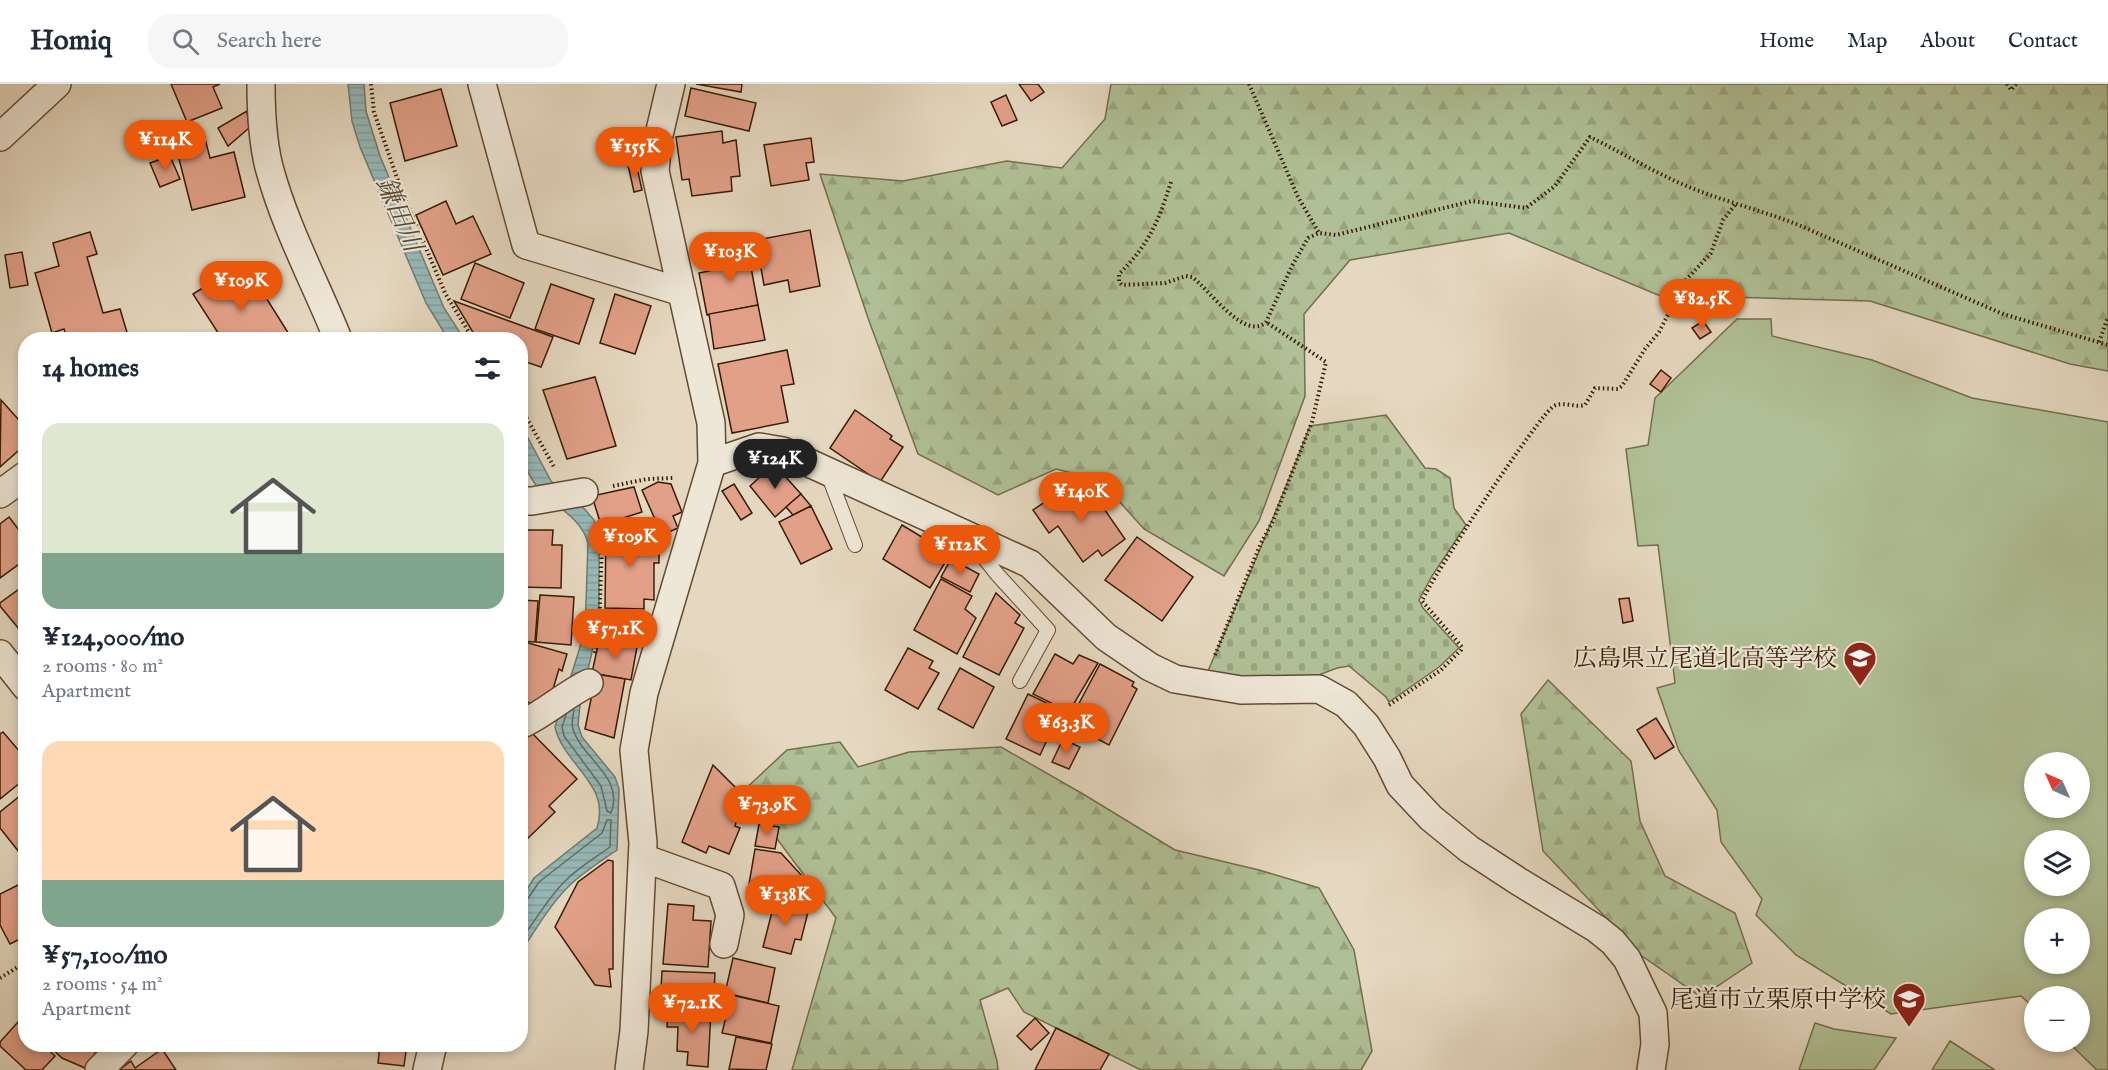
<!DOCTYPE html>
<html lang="en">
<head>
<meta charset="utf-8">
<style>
  :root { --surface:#fff; --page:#f6f6f7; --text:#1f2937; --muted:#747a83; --line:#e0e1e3; --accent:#ea580c }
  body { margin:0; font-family:"IM FELL English","Noto Serif JP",serif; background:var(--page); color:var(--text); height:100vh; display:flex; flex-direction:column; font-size:22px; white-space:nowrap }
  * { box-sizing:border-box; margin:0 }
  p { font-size:20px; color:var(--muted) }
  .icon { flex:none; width:33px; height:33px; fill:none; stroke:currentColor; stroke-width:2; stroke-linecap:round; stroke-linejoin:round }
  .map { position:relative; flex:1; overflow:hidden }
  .sheet { position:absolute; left:18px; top:248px; width:510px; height:720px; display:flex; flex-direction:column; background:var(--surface); border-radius:24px; box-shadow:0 3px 9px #0003 }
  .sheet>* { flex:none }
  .needle { width:39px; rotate:315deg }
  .buttons { position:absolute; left:2024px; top:668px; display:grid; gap:12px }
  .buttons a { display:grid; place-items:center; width:66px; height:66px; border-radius:50%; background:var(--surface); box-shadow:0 3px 9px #0003; font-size:30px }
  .price { position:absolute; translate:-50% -51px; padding:0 14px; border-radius:21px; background:var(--accent); color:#fff; font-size:20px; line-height:39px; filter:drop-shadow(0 2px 3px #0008) }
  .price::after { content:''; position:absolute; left:50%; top:36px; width:18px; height:14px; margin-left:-9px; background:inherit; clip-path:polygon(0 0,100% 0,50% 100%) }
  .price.current { background:#222; color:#fff }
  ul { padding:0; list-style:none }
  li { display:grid; align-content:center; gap:12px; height:318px; padding:0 24px }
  li span { display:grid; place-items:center; height:186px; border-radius:18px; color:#555 }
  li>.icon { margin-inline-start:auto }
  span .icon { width:108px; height:108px; fill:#fffc; stroke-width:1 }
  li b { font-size:26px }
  h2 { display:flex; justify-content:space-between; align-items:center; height:72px; padding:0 24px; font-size:26px }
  header { display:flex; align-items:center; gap:36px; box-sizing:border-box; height:84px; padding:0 30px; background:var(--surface); border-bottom:2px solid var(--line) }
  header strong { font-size:28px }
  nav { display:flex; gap:33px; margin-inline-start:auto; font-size:21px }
  .search { width:420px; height:54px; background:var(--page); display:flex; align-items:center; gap:15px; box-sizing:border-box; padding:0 21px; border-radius:24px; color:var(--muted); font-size:22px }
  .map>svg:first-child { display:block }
  .forest { fill:url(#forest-firs); stroke:#746e4c; stroke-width:1.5 }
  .cemetery { fill:url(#cemetery-stones); stroke:#746e4c; stroke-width:1.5 }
  .garden { fill:#b0c096; stroke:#746e4c; stroke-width:1.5; fill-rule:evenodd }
  .water { fill:url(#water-rules); stroke:#707a70; stroke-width:1.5 }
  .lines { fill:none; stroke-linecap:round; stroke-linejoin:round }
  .shore { stroke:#676a5e; stroke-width:1.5 }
  .building { fill:#e2a088; stroke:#381c03; stroke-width:1.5 }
  .lane-casing { stroke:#634b32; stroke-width:16 }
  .street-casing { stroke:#634b32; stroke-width:30 }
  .path { stroke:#381c03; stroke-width:4; stroke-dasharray:1.5 3; stroke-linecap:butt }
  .lane { stroke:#eee6d6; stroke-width:14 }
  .street { stroke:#eee6d6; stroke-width:27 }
  .labels { text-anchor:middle; stroke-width:4.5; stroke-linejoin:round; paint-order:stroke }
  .poi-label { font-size:24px; fill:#381c03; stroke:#eee6d6; text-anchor:end }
  .water-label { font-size:26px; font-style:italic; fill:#544b39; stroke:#eee6d6 }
</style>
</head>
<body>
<header>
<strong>Homiq</strong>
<div class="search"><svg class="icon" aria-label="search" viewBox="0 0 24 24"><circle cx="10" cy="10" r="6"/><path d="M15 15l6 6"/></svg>Search here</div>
<nav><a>Home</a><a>Map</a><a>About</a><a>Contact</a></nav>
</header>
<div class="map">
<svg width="2108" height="986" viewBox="0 0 2108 986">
  <defs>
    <pattern id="forest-firs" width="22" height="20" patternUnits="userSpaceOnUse" patternTransform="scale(1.5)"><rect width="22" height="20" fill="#b0c096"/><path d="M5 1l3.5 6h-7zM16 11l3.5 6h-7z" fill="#98a480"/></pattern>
    <pattern id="cemetery-stones" width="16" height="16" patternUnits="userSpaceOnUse" patternTransform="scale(1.5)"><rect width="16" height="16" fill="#b0c096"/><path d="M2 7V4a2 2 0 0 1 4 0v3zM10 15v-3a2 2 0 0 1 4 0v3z" fill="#98a480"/></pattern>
    <pattern id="water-rules" width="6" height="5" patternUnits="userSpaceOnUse" patternTransform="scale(1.5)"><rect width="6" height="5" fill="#96b9b8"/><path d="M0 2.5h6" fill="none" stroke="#829e9d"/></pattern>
  </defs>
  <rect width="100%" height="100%" fill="#e5d8c0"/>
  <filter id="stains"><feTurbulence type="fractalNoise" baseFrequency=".00333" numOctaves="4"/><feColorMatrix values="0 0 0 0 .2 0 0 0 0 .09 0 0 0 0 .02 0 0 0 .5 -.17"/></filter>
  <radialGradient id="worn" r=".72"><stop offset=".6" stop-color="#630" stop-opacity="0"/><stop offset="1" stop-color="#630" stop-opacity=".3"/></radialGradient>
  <g class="forest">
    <path d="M1111,0H2108V287L2070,280L1870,217L1658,211L1509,149L1350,176L1304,230L1305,312L1259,437L1224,492L1144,445L1100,396L1056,385L998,411L918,370L868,234L820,90L903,97L1007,77L1062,84L1105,35Z"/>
    <path d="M1548,596L1631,677L1640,737L1665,792L1735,829L1752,879L1701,913L1642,872L1543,767L1521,630Z"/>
    <path d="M840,658L858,683L909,668L1001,663L1083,710L1175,766L1259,786L1319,804L1354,866L1372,967L1361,986H1141L1024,928L1008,904L980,916L997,977L998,986H792L836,834L742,708L787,666Z"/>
  </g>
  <path class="cemetery" d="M1386,331L1425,384L1436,385L1450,394L1454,424L1466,441L1432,492L1419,516L1423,524L1459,564L1439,583L1389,618L1386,613L1349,582L1337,584L1311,594L1264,598L1208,587C1243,506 1278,425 1310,342Z"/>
  <g class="garden">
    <path d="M1737,235H1771L1772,252L1872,276L1972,314L2108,338V986H2097L2067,957H2079V912H2034V924L2021,912L1891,930L1796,871L1756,831L1762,815L1721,758L1717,726L1679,667L1657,604L1675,599L1658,461L1638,462L1626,365L1648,361L1655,314ZM2034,678H2079V723H2034ZM2034,756H2079V801H2034ZM2034,834H2079V879H2034Z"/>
    <path d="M1815,939L1834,945L1896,954L1874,986H1799Z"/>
    <path d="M1950,957L1995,986H1932Z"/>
  </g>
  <g class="water">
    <path d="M348,0H364L366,27L380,72L444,224L464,255H448L426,219L360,63L352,37Z"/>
    <path d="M520,339L551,397L581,421L594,436L599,455V523L594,559L580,621L578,641L582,653L615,693L619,705L617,766C601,777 585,787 571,800C551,819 536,845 521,868V815L534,794L597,744C611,699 564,682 555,643L585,547L588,459C581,432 552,422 536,401C521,382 521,361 520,339Z"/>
  </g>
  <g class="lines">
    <g class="shore">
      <path d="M566,631L562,643L564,652L601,702L607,727L611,729C625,693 582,675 573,645C571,639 573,632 574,626"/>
      <path d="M520,817L527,816L539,798L602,749L607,736H611L610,763C595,774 579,783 565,797C548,814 535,837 520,857"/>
    </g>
  </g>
  <g class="building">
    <path d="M171,0H220L213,3L222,24L187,38Z"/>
    <path d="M696,0H742L741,8Z"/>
    <path d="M1019,0H1038L1044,8L1031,17Z"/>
    <path d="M691,4L756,19L749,47L685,32Z"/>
    <path d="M441,5L457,62L405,77L390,19Z"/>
    <path d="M1006,11L1017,36L1002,42L991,18Z"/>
    <path d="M247,27L249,44L228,62L218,44Z"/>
    <path d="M722,47L723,59L736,56L740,92L731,93L732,107L692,112L689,95L682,96L676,53Z"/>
    <path d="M204,51L210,74L234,68L245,113L192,126L177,67Z"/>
    <path d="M811,54L814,78L806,79L809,96L771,102L764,61Z"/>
    <path d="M170,72L180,95L160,103L150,79Z"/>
    <path d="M636,79L642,106L634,108L628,81Z"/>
    <path d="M446,117L456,140L473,132L491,170L443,191L416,131Z"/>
    <path d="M810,146L820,202L790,208L788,196L764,201L756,156Z"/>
    <path d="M90,148L97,170L87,173L103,229L120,225L129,255H67L64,245L52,249L35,189L59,182L53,159Z"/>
    <path d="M747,162L758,221L707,231L699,189L723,184L721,167Z"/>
    <path d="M22,168L28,201L10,204L5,171Z"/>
    <path d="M475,179L524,199L510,234L461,215Z"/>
    <path d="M217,195L224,206L244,195L253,208L260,204L292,255H222L193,210Z"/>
    <path d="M551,200L594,215L579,260L535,245Z"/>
    <path d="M615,210L651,222L635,270L600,259Z"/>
    <path d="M454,217L553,253L541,283L520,276V255H477Z"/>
    <path d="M758,221L765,256L714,265L709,230Z"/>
    <path d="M1703,237L1711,248L1700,255L1692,244Z"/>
    <path d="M787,266L794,300L781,302L788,338L732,349L718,280Z"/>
    <path d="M1661,286L1671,294L1661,308L1650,300Z"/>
    <path d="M595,293L616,362L567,375L543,306Z"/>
    <path d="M1,316L26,344V360L0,383Z"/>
    <path d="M855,326L892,352L890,355L903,363L880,398L830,364Z"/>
    <path d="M774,380L801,410L775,433L750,402Z"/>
    <path d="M658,398L671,400L682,428L673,432L678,444L662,451L642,406Z"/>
    <path d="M734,400L752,429L741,436L722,407Z"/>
    <path d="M634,403L642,428L601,441L592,412Z"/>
    <path d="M1066,404L1076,416L1091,406L1125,455L1102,472L1098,466L1083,478L1058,442L1049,449L1033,426Z"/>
    <path d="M801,410L811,422L793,431L786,423Z"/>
    <path d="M811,422L832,465L801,480L779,438Z"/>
    <path d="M9,433L26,455V475L0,494V440Z"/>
    <path d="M902,441L950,470L930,504L883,475Z"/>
    <path d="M606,445H652V455H659V479H654V516L644,515V525L605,524Z"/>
    <path d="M520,446H553L552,461H562L561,504L520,503Z"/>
    <path d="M1137,453L1193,493L1162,537L1105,496Z"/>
    <path d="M951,475L979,490L970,508L941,493Z"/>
    <path d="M941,495L972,512L965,525L976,534L957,570L914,546Z"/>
    <path d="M26,500V550L24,551L0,522V519Z"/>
    <path d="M996,509L1020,531L1015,539L1024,544L999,591L963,573Z"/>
    <path d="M540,511L574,513L571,561L536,558Z"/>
    <path d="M1629,514L1633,537L1623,539L1619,515Z"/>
    <path d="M520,516L538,517L535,558L520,557Z"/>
    <path d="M605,530L642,536L637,562L600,556Z"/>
    <path d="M599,556L637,563L631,596L592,589Z"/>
    <path d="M525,558L567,570L562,587L559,585L550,615L540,622L520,616V574Z"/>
    <path d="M908,564L933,577L929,584L939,589L918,625L885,606Z"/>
    <path d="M1055,570L1073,580L1079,571L1098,579L1069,628L1033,610Z"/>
    <path d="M1100,580L1134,598L1132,602L1137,605L1109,661L1068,640Z"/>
    <path d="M960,584L994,603L973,644L938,625Z"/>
    <path d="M596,590L625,595L614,654L585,645Z"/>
    <path d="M1028,610L1061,626L1040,671L1006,655Z"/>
    <path d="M1656,634L1674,663L1655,675L1637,646Z"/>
    <path d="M529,646L577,695L549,722L555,728L525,757L520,752V654Z"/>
    <path d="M3,648L26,675V694L0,715V650Z"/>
    <path d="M1063,655L1080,663L1069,685L1052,678Z"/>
    <path d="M713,681L738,706L729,728L738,732L735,742L740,744L729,770L709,762L706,769L682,758Z"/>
    <path d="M26,707V771L23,773L0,744V728Z"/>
    <path d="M759,740L779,743L775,765L755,762Z"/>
    <path d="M755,765L781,769L803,793L799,816L748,806Z"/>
    <path d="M608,776L613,777V885H609L611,903L595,901L555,843L578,798Z"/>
    <path d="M18,801L26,815V852L10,860L0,841V810Z"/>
    <path d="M775,816L809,824L801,856L795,855L791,870L763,863Z"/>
    <path d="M668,820L694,822L693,836L711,837L708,883L663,880Z"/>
    <path d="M733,874L775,884L768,919L725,909Z"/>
    <path d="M662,887L715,889L713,927L660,924Z"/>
    <path d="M731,911L779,922L771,959L722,949Z"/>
    <path d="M668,925L711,927L708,983L687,981L688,968L677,967L678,943H667Z"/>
    <path d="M1035,934L1049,949L1031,966L1017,952Z"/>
    <path d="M18,938L26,945V960H42L55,972L42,986H26L0,962V958Z"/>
    <path d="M1056,944L1109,970L1100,986H1035Z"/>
    <path d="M736,953L772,960L766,986L729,985Z"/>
    <path d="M47,960H85L97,970L85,984L62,974Z"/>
    <path d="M380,960H407L404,982L378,979Z"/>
    <path d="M162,965L176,986H119L131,977L135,984Z"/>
  </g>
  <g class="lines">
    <g class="lane-casing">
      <g id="lane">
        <path d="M828,390L855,461"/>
        <path d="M974,461L997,490L1048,546L1020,597"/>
      </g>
    </g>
    <g class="street-casing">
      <g id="street">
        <path d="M261,0C261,28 262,55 269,83C285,143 315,198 338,255"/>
        <path d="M482,0L526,161L682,208"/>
        <path d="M0,53L57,0"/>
        <path d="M712,379L759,363L783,367L1030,480L1106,553L1150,583L1175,595L1241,606L1319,605L1346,620L1366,641L1387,674L1400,701L1431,734L1469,765L1518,797L1597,845L1613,858L1627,875L1653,929L1655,960L1651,986"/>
        <path d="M0,410L26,391"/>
        <path d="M520,417H532L584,408"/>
        <path d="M0,570L26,603"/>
        <path d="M520,641C545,630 564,611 589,599"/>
        <path d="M643,774L721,802L730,831L724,860"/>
        <path d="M99,986L125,960"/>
        <path d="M427,986L433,960"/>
        <path d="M629,986L634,947L643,759L634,666L644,609L712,379L711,339L655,87L658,55L671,0"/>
      </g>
    </g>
    <g class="path">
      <path d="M371,0L374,28L401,105L445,209L473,255"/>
      <path d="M1249,0L1298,113L1319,149"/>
      <path d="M2007,0L2011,6L2016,0"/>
      <path d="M1171,98C1158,138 1150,159 1119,190V198L1122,201L1165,199L1186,192L1192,193C1209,205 1245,258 1266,238L1292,182L1308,154L1319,149L1336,151L1472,117L1526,124L1555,102L1590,53C1623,69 1655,89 1689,103C1726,118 1764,127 1801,142L2003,230L2108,261"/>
      <path d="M2099,258L2108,233"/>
      <path d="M520,322L554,383"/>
      <path d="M613,402L647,395L674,394"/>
      <path d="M595,569L599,550L602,455L597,437"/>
      <path d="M1215,571L1261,459L1273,437L1312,338L1326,278L1266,238"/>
      <path d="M1389,621L1441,586L1461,566L1462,563L1422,517C1430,496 1540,329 1554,322C1564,317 1575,324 1585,321L1595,304L1618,305L1622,302L1645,265L1659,248L1686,196L1711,169L1723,136L1735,121"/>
      <path d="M0,894L26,878"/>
    </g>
    <use href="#lane" class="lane"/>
    <use href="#street" class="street"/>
  </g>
  <defs>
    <g id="school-pin" transform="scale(1.725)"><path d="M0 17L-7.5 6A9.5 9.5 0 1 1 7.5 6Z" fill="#8f2418" stroke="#eee6d6"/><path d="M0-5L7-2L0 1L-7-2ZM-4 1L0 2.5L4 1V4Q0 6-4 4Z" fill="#fff"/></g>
  </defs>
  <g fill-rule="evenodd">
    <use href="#school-pin" x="1860" y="574"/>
    <use href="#school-pin" x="1909" y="915"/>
  </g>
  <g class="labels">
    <g class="poi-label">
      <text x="1837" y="582">広島県立尾道北高等学校</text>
      <text x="1886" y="923">尾道市立栗原中学校</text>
    </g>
    <g class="water-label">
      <text transform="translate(400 130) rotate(67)" y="9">鎌田川</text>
    </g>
  </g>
  <rect width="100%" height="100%" filter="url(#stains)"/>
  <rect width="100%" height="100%" fill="url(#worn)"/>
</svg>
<div class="buttons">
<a><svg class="needle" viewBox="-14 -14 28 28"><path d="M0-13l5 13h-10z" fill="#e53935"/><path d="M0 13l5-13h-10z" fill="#747a83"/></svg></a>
<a><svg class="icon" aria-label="layers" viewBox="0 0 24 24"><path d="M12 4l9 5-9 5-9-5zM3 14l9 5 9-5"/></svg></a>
<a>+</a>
<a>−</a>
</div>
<b class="price" style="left:165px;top:87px">¥114K</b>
<b class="price" style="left:635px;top:94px">¥155K</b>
<b class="price" style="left:730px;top:199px">¥103K</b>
<b class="price" style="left:241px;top:228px">¥109K</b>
<b class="price" style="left:1702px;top:246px">¥82.5K</b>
<b class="price current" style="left:775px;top:406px">¥124K</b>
<b class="price" style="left:1081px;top:439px">¥140K</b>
<b class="price" style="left:630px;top:484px">¥109K</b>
<b class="price" style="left:960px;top:492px">¥112K</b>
<b class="price" style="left:615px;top:576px">¥57.1K</b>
<b class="price" style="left:1066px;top:670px">¥63.3K</b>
<b class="price" style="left:767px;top:752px">¥73.9K</b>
<b class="price" style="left:785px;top:842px">¥138K</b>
<b class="price" style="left:692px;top:950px">¥72.1K</b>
<section class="sheet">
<h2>14 homes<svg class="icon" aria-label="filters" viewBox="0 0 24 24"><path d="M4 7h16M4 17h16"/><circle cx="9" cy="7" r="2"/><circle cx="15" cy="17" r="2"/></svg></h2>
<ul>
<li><span style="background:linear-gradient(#dfe7d0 70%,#7fa58c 0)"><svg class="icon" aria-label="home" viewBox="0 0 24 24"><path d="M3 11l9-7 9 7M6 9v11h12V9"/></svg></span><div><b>¥124,000/mo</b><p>2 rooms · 80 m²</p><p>Apartment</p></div></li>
<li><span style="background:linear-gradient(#ffd9b3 75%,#7fa58c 0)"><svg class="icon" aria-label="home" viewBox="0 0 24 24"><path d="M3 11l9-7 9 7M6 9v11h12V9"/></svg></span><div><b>¥57,100/mo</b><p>2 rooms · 54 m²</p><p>Apartment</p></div></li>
</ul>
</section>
</div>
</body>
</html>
